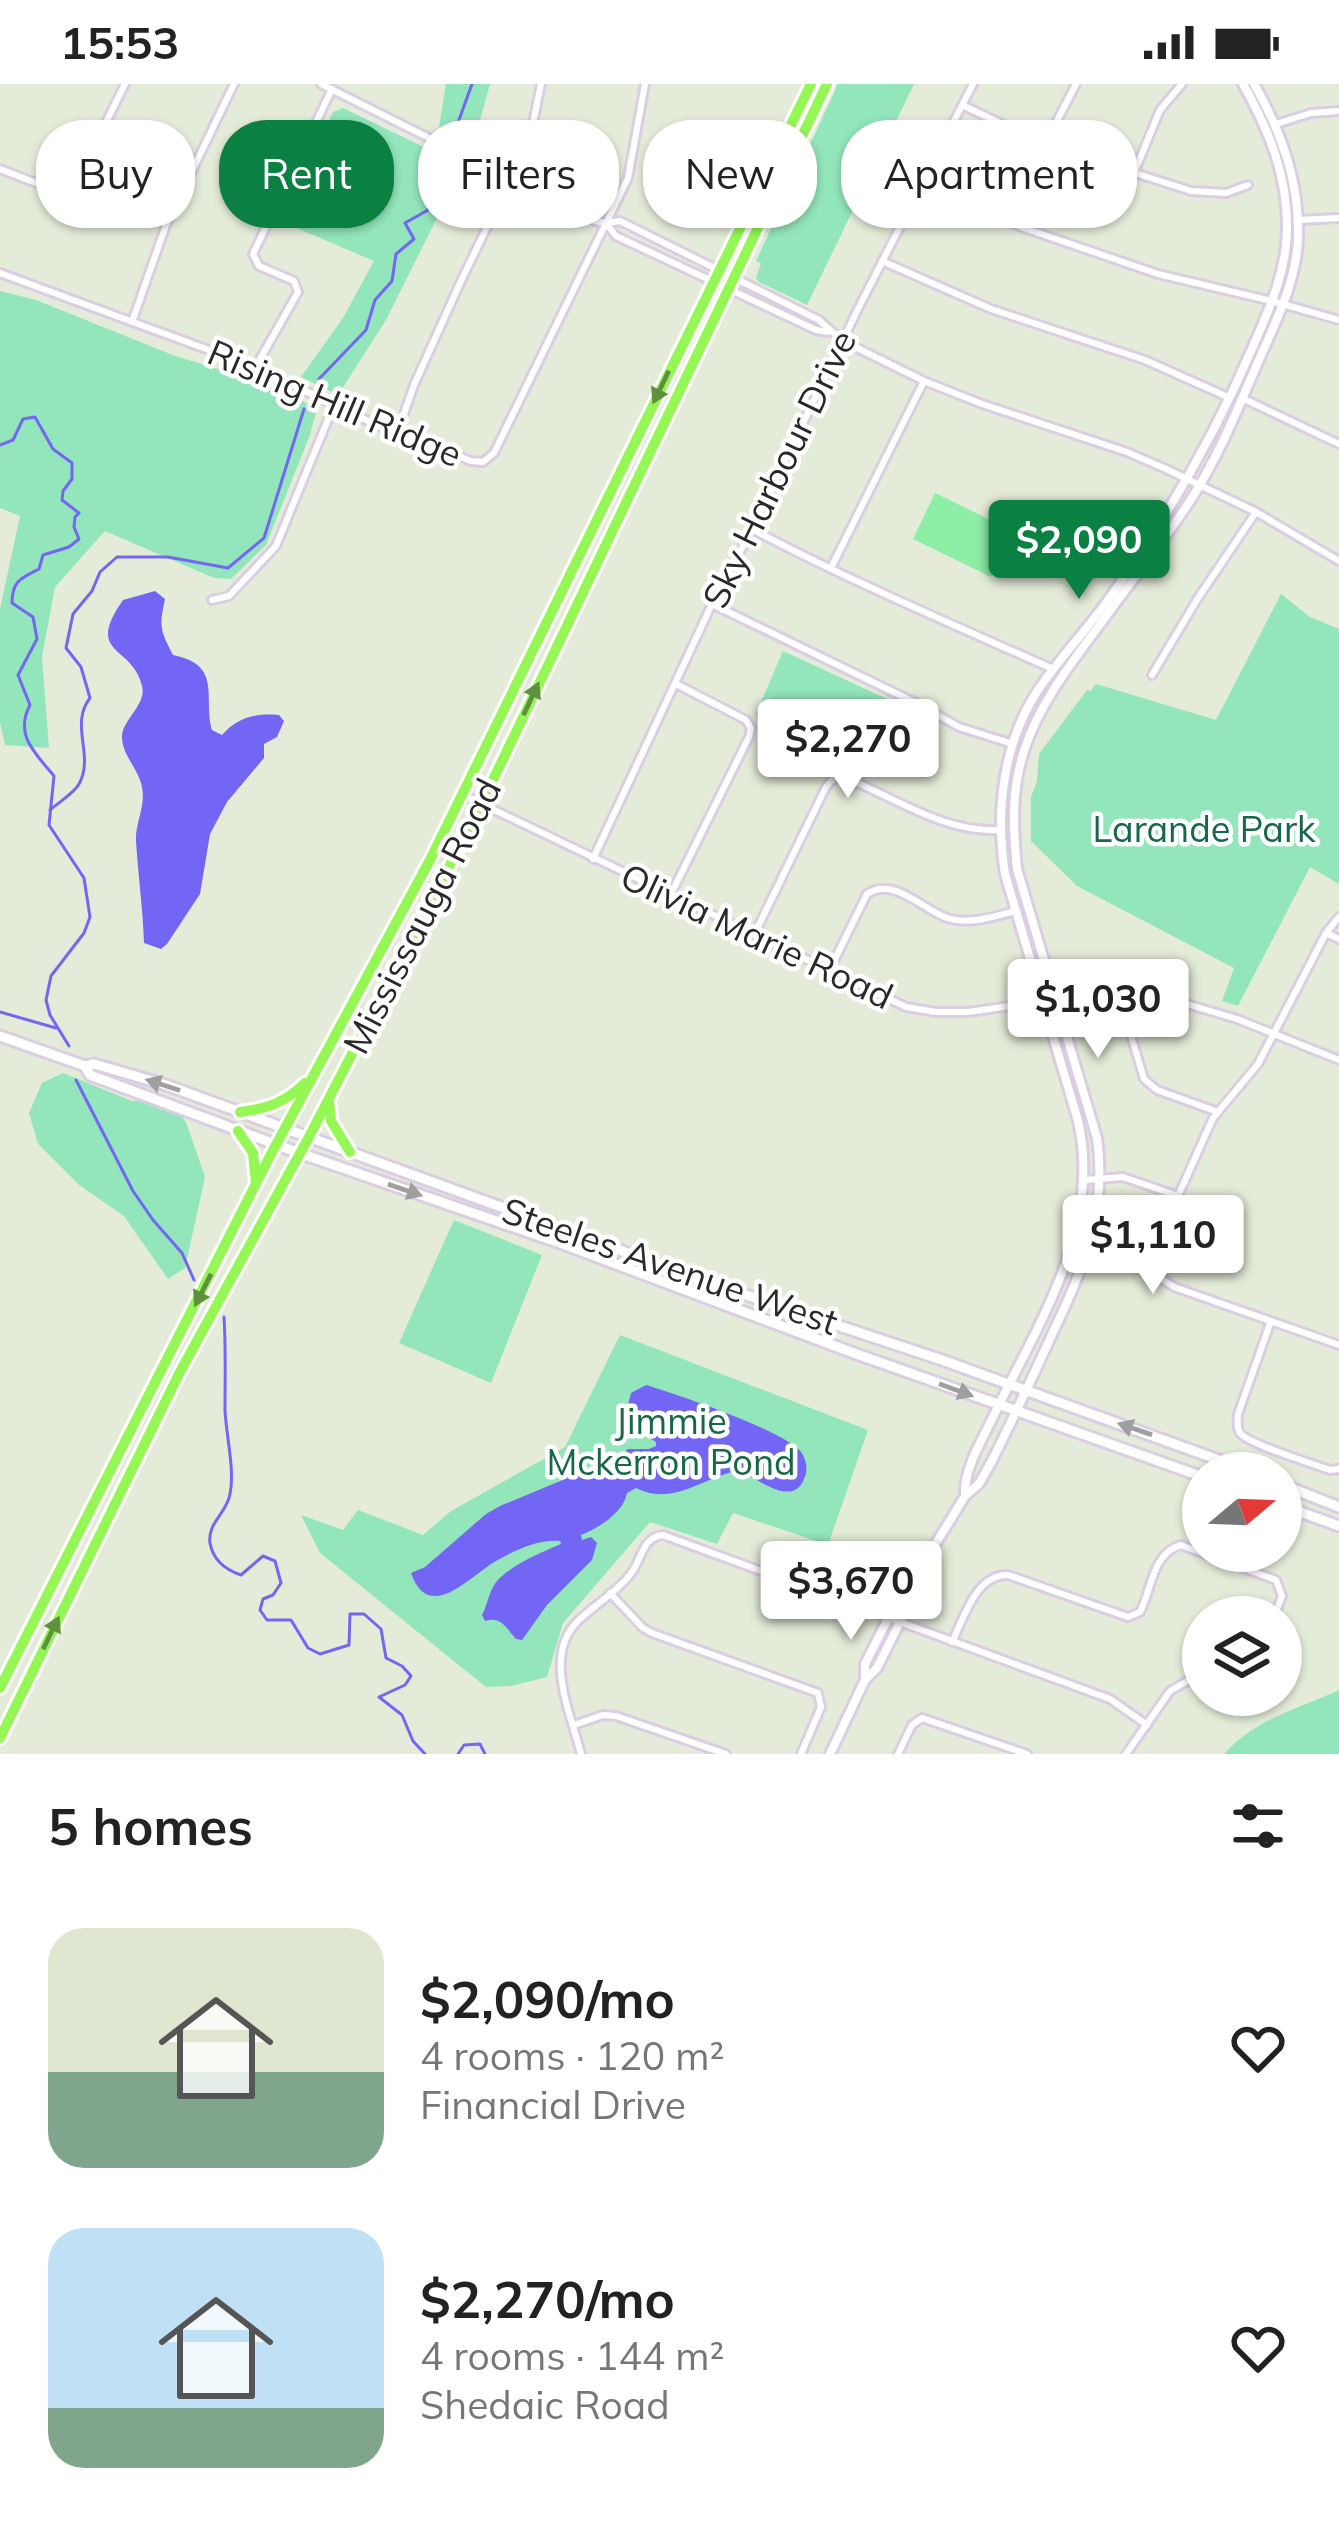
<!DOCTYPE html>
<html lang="en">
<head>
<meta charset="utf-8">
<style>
  :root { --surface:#fff; --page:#f6f6f6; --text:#222; --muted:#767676; --accent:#0b8043 }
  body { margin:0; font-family:Mulish,sans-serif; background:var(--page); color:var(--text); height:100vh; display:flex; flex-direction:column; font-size:45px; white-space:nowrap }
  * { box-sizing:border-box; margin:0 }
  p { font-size:39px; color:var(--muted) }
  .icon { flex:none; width:66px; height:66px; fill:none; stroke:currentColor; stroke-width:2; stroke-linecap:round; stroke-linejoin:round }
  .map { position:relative; height:1670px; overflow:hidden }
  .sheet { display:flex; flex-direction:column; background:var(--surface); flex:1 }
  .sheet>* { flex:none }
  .hud { position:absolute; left:36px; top:36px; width:1269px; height:108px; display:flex; gap:24px }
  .needle { width:78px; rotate:71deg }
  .controls { position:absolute; left:1182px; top:1368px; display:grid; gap:24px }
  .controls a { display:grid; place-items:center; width:120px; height:120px; border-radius:50%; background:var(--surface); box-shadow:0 3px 9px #0004; font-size:60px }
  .price { position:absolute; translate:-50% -102px; padding:0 27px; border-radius:12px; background:#fff; color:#222; font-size:39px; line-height:78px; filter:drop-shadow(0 3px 6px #0008) }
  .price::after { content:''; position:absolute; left:50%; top:72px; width:36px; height:27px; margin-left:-18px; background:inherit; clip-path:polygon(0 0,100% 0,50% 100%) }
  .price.selected { background:var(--accent); color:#fff }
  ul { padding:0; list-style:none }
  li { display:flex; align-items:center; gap:36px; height:300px; padding:0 48px }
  li span { display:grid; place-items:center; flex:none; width:336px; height:240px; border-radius:36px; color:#555 }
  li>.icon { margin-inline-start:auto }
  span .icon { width:144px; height:144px; fill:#fffc; stroke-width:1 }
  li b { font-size:51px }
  h2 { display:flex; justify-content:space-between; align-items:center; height:144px; padding:0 48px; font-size:51px }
  .tag { padding:0 42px; border-radius:48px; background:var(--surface); box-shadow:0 3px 9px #0004; font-size:42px; line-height:108px }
  .tag.selected { background:var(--accent); color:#fff }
  .status { display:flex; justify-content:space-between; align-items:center; height:84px; padding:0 60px; background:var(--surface); direction:ltr }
  .status svg { height:33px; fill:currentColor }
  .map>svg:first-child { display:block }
  .green { fill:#93e5bb }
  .pitch { fill:#8deea6 }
  .water { fill:#7466f4 }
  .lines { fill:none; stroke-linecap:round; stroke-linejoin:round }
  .stream { stroke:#7466f4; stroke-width:3 }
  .minor-casing { stroke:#dbcee3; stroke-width:12 }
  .tertiary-casing { stroke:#dbcee3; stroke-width:14 }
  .secondary-casing { stroke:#dbcee3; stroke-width:15 }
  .primary-casing { stroke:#fff; stroke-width:16 }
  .minor { stroke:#fff; stroke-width:6 }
  .tertiary { stroke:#fff; stroke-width:8 }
  .secondary { stroke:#fff; stroke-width:9 }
  .primary { stroke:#95f753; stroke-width:10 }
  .oneway { fill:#5f903e }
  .oneway2 { fill:#9f9f9f }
  .labels { text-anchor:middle; stroke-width:9; stroke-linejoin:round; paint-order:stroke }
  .street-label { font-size:36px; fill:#292929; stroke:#fff }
  .park-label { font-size:36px; fill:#166849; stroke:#fff }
</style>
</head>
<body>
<div class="status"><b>15:53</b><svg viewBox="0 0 49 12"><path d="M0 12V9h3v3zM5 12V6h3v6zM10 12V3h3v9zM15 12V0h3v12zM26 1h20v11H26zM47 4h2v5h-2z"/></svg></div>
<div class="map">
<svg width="1339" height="1670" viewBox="0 0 1339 1670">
  <rect width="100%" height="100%" fill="#e4ecd9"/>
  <g class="green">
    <path d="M446,0H490L473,61L439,43Z"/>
    <path d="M838,0H914L807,221L759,198L756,194L761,179L756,177Z"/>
    <path d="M343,24L463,82L386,236L338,311L301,293L343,234L374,177L280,137L333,28Z"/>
    <path d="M0,207L36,216L175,272L261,298L317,324L310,351L266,461L231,495L214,494L105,447L55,503L42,573L49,664L5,661L0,639V525L20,432L0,424Z"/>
    <path d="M1281,510L1310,533L1339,545V800L1310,783L1238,922L1222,917L1234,884L1077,802L1031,757V713L1037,697L1039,670L1087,606L1091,607L1096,600L1216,636Z"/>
    <path d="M783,567L887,615L848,680L829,677L817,690L759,657L762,641L756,630Z"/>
    <path d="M63,989L132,1017L145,1016L161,1026H177L186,1038L205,1093L185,1184L168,1195L124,1132L79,1101L38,1060L29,1029L42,999Z"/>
    <path d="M454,1136L542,1171L491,1299L399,1259Z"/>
    <path d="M620,1251L868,1346L828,1461L733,1429L717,1460L650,1438L563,1539L547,1593L511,1602L486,1603L320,1469L301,1431L343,1446L358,1426L423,1451L451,1427L565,1363Z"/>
    <path d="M1339,1606V1670H1224C1255,1635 1298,1625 1339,1606Z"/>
  </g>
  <path class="pitch" d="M935,409L1013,447L991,493L913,455Z"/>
  <g class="water">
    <path d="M155,507L165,515C159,543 160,546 173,571C223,581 203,613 212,646L222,651C238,633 256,629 279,631L284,637L277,653L264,660V674L227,718L210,750L200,810L167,860L161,865L144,859C143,825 138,791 136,757C135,739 146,722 142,703C139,686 121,669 122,652C123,635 147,620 142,602C132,560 84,572 123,516Z"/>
    <path d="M646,1301C676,1310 785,1347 801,1368C807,1377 808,1386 804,1395C793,1424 757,1395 740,1386C704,1393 672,1423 636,1404L627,1409C624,1428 599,1444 581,1451L582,1456L591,1453L597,1459L592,1476L547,1521L522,1556L516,1555C506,1544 501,1532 485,1537L482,1531C487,1522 488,1512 493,1503C503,1484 542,1468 561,1460L560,1457C539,1455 515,1466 496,1477C471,1491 429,1541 411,1489L425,1483L486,1430L500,1422L582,1388L610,1395L616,1392L627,1365H649L656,1362V1358L639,1347L626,1329L631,1309Z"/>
  </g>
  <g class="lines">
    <g class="stream">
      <path d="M455,47L472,0"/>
      <path d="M319,295L366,246L375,216L392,197L396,170L414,155L405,139L428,126L430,101L444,78"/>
      <path d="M0,361L13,356L23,335L35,333L53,365L72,379V395L63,407L62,416L79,429L75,433L74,443L79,455L69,463L43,471L39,485C21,494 12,497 12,519L33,533L37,555L18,591L30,621C14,651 35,669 54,692L49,741L84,794L90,833L84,849L51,892L46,916L50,931L69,962"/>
      <path d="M50,726C58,719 74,709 79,700C95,671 69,641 90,614L81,583L66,564L73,530L92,507L100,488L117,473H168L228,484L264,454L304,325"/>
      <path d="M0,928L56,944"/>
      <path d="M76,996L133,1107L153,1136L182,1169L194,1196"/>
      <path d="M224,1233C226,1264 225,1295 225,1326C226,1351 235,1386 230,1410C227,1429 207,1439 210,1459C213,1476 226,1486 241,1491L263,1472L275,1477L281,1499L273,1511L263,1515L260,1526L267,1536H291L308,1564L320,1570L349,1561L350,1530H364L381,1545L386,1574L402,1582L411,1592L405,1601L379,1613L402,1631L413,1657L425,1670"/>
      <path d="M458,1670L464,1661L480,1660L485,1670"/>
    </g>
    <g class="minor-casing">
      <g id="minor">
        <path d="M321,0L595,137L606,139L620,137L819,236L843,257L924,297L982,320L1127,368L1166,385L1256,428L1339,477"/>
        <path d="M964,22L1045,60L1191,107L1226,109L1248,101"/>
        <path d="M1276,40L1311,29L1339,27"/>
        <path d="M1045,60L1076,0"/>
        <path d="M0,85L62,109L73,105L125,0"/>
        <path d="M1134,89L1160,26L1182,0"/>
        <path d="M922,97L1021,143L1158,190L1272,217L1339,236"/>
        <path d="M1298,136L1339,134"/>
        <path d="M606,139L616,152L816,246L828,248"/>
        <path d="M882,177L991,225L1145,276L1230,314"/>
        <path d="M0,189L255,283L385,345L471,377L483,378L494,369L628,94L645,0"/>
        <path d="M132,238L166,141L234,0"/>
        <path d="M256,282L298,208L294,197L259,182L253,170L332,5"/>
        <path d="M1242,314L1339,360"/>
        <path d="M397,350L414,301L461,197L530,54L541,0"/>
        <path d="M752,445C850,497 952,540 1053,585"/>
        <path d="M831,484L924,297"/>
        <path d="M212,516L229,512L276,462L334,321"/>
        <path d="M712,520L920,621L959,643L1013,660"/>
        <path d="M1152,591L1198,514L1256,428"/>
        <path d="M463,711L906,923L936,928H968L1017,921L1083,906L1127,902L1237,935L1339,976"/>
        <path d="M593,775L712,520L752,445L858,225L973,0"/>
        <path d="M671,810L749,653L751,644L746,636L676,600"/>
        <path d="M1339,833L1326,849L1258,980L1213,1034L1178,1112L1154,1180L1158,1192L1174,1203L1339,1261"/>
        <path d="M1326,849L1339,855"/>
        <path d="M754,851L826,703L833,695L844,693C896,714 943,749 1001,746"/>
        <path d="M829,887L867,810C893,792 922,825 947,834C969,841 993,833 1015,827"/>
        <path d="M1127,902L1125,931L1144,995L1157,1006L1218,1028"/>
        <path d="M1085,1096L1123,1093L1178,1112"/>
        <path d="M1271,1237L1238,1330C1238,1337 1236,1343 1240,1349C1248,1360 1314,1380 1330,1386L1339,1385"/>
        <path d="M610,1509L643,1544L652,1549L818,1609L821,1623L801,1670"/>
        <path d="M952,1558C964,1534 976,1490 1008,1491L1128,1533L1140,1528C1152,1505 1152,1469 1181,1461L1276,1496L1282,1512L1274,1533"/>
        <path d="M574,1641L603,1631L616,1632L726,1670"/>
        <path d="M581,1670C571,1630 542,1570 579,1536C595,1521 615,1509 629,1492C642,1478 641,1453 663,1451L1110,1615L1147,1641"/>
        <path d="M898,1670L912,1641L922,1634L1027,1670"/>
        <path d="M1126,1670L1170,1607L1203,1588"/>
      </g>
    </g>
    <g class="tertiary-casing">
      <g id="tertiary">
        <path d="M965,1410C964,1385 982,1356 993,1333C1037,1241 1103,1144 1078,1037L1005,790C995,728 1003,659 1038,606C1059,575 1084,549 1106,519C1163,440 1212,357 1251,267C1268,228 1286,190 1287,146C1288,93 1269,46 1243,0"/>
        <path d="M865,1596V1580L910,1491L922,1482L965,1412L979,1400L993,1375C1012,1336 1031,1297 1049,1257C1081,1189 1108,1132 1097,1054L1017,785C1013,744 1011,707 1024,667C1041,613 1082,566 1115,520C1140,486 1167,452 1190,417C1220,371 1240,319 1262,269C1278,233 1296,196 1298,156C1300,99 1282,49 1254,0"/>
        <path d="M830,1670L865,1596L877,1584L900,1538L920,1495L922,1484"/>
      </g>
    </g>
    <g class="secondary-casing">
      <g id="secondary">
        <path d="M0,952L85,982L94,980L163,1000L710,1199L942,1276L1255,1389"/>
        <path d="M85,982L90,991L299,1069L560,1159L851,1268L1203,1393"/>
        <path d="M1281,1400L1339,1423"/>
        <path d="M1281,1421L1339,1442"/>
      </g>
    </g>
    <g class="primary-casing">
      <g id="primary">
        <path d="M329,1016L331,1037L350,1068"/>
        <path d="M240,1028C267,1025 286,1018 305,999"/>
        <path d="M238,1047L253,1069L256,1099"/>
        <path d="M0,1604L270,1072L430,776L811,0"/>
        <path d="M0,1654L180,1288L309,1053L481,721L827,0"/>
      </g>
    </g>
    <use href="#minor" class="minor"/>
    <use href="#tertiary" class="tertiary"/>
    <use href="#secondary" class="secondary"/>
    <use href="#primary" class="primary"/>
  </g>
  <defs><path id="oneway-solid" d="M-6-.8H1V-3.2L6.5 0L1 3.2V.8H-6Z" transform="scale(3)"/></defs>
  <g class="oneway">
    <use href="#oneway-solid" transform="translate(661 303) rotate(116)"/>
    <use href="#oneway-solid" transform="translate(531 615) rotate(-65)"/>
    <use href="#oneway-solid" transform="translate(203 1206) rotate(117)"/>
    <use href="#oneway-solid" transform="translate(51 1549) rotate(-64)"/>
  </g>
  <g class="oneway2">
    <use href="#oneway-solid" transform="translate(163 1001) rotate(-162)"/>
    <use href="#oneway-solid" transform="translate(405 1106) rotate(19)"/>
    <use href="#oneway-solid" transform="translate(956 1306) rotate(20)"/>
    <use href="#oneway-solid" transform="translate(1135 1345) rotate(-161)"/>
  </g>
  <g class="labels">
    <g class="street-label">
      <text transform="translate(335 319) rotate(23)" y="13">Rising Hill Ridge</text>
      <text transform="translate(779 385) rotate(-64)" y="13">Sky Harbour Drive</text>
      <text transform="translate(422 832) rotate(-63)" y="13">Mississauga Road</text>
      <text transform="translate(757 852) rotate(25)" y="13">Olivia Marie Road</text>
      <text transform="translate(670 1182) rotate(19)" y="13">Steeles Avenue West</text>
    </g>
    <g class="park-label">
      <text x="1204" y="758">Larande Park</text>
      <text x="671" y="1350">Jimmie<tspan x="671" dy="41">Mckerron Pond</tspan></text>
    </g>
  </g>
</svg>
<div class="controls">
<a><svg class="needle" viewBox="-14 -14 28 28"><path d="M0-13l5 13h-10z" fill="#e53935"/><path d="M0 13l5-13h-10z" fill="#767676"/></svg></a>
<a><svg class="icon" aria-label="layers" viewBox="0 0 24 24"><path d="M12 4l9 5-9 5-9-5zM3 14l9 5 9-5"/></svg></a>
</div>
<b class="price selected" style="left:1079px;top:518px">$2,090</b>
<b class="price" style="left:848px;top:717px">$2,270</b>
<b class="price" style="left:1098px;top:977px">$1,030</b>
<b class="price" style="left:1153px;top:1213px">$1,110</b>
<b class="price" style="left:851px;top:1559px">$3,670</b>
<div class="hud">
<a class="tag">Buy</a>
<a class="tag selected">Rent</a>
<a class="tag">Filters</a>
<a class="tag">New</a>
<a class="tag">Apartment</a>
</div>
</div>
<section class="sheet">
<h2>5 homes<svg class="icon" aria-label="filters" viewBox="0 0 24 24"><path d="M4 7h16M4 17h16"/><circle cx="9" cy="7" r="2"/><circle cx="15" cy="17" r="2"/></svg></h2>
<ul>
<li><span style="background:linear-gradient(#dfe7d0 60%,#7fa58c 0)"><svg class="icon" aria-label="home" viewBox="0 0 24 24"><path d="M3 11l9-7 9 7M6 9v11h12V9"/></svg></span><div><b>$2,090/mo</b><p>4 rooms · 120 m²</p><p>Financial Drive</p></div><svg class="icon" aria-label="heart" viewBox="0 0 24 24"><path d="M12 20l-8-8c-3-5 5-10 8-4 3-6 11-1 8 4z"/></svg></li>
<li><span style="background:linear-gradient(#bfe0f5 75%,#7fa58c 0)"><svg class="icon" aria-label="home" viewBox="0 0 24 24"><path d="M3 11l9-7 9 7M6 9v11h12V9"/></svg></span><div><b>$2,270/mo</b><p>4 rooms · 144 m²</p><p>Shedaic Road</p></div><svg class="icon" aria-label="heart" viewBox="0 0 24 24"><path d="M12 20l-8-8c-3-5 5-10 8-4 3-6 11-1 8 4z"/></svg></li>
</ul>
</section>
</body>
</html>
